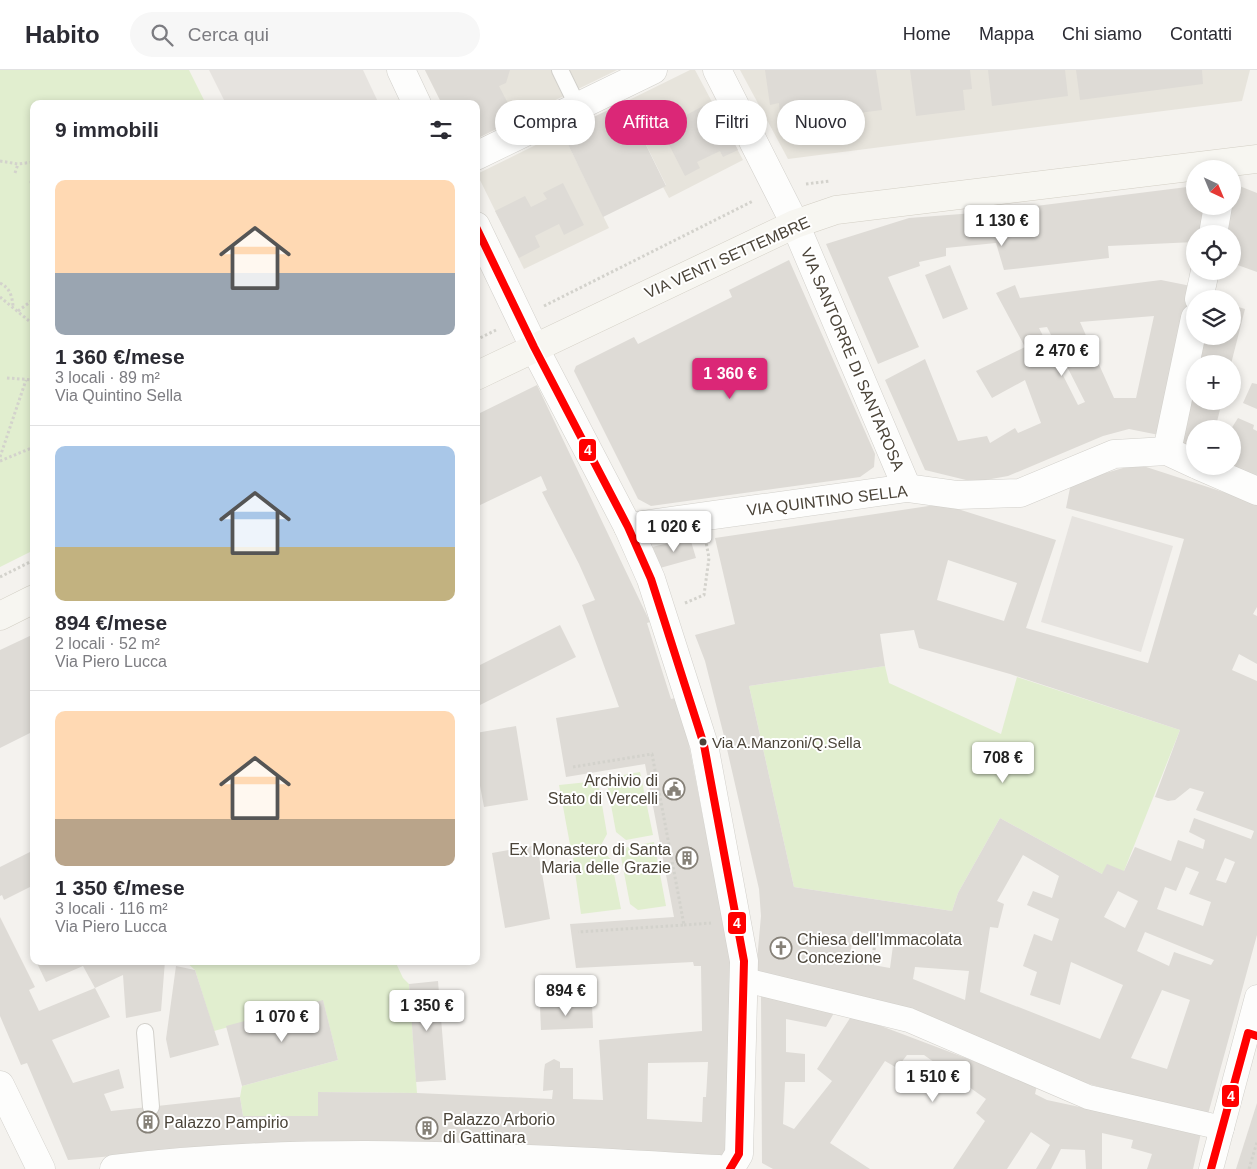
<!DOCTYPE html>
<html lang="it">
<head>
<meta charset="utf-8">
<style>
  :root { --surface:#fff; --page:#f7f7f7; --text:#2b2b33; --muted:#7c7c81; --line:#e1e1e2; --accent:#db2777 }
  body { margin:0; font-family:Arial,sans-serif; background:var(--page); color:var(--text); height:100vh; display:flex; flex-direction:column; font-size:19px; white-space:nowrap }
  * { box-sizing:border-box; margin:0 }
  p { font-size:16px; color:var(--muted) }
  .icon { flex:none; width:28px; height:28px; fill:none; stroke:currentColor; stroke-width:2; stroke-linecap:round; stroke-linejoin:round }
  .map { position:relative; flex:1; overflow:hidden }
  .sheet { position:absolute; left:30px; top:30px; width:450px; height:865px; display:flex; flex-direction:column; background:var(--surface); border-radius:10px; box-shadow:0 2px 8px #0003 }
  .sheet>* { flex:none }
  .hud { position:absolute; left:495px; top:30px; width:475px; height:45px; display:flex; gap:10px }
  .needle { width:32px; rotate:136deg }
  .buttons { position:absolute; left:1186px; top:90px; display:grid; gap:10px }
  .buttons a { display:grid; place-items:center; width:55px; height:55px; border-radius:50%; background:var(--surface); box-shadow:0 2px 8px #0003; font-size:25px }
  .price { position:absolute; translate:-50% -42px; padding:0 11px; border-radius:5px; background:#fff; color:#222; font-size:16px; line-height:32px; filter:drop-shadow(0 1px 2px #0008) }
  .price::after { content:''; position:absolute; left:50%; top:30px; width:15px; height:11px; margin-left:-8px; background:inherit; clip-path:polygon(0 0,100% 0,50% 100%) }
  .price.on { background:var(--accent); color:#fff }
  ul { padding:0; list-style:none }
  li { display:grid; align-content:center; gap:10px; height:265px; padding:0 25px }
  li+li { border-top:1px solid var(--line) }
  li span { display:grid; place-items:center; height:155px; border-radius:10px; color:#555 }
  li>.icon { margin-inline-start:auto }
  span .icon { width:90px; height:90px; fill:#fffc; stroke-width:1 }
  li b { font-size:21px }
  h2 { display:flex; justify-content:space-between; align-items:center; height:60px; padding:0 25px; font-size:21px }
  .tag { padding:0 18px; border-radius:22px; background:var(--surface); box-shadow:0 2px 8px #0003; font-size:18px; line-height:45px }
  .tag.on { background:var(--accent); color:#fff }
  header { display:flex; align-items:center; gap:30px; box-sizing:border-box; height:70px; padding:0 25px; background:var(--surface); border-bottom:1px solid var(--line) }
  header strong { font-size:24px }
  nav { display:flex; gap:28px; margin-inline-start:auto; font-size:18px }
  .search { width:350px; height:45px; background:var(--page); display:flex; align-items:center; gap:12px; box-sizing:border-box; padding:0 18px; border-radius:28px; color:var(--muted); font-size:19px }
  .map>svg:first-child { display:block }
  .residential { fill:#e7e4dc }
  .green { fill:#e1eecf }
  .parking { fill:#e6e3df }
  .building { fill:#dedbd6; fill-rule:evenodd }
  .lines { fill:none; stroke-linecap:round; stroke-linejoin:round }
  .service-casing { stroke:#d2d0cb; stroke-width:18 }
  .pedestrian-casing { stroke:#d2d0cb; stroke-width:25 }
  .minor-casing { stroke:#d2d0cb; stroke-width:29 }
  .secondary-casing { stroke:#d3cfc5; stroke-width:29 }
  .path { stroke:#d3d2cc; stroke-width:3; stroke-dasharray:2.5 2.5; stroke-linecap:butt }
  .service { stroke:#fdfdfc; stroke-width:16 }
  .pedestrian { stroke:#fdfdfc; stroke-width:24 }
  .minor { stroke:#fdfdfc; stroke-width:28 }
  .secondary { stroke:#f7f6f1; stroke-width:28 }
  .bus-1-casing { stroke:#fff; stroke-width:11 }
  .bus-1 { stroke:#f00; stroke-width:8 }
  .bus-dot { fill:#4b4439; stroke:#fff; stroke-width:2 }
  .labels { text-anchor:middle; stroke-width:4; stroke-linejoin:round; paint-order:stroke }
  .bus-label { font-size:15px; fill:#4b4439; stroke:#fff; text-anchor:start }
  .street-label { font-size:16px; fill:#4b4439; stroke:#fff }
  .poi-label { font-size:16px; fill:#4b4439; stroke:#fff; text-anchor:start }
  .line-badge { stroke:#fff; stroke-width:2 }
  .badge-label { font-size:14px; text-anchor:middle; font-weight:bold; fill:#fff }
</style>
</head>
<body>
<header>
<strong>Habito</strong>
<div class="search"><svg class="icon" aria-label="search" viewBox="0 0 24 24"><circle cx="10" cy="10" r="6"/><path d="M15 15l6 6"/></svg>Cerca qui</div>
<nav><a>Home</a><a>Mappa</a><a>Chi siamo</a><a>Contatti</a></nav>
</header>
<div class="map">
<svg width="1257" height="1099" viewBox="0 0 1257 1099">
  <rect width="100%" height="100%" fill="#f4f2ee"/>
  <g class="residential">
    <path d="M425,0H617L476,69V34H442Z"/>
    <path d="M690,0H695L743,90L669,128L663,117L666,115L625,32Z"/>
    <path d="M740,0H1250L1242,31L788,89Z"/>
    <path d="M562,62L609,158L524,199L477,104Z"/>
  </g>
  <g class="green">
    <path d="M0,0H189L206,34H34V480L0,497Z"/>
    <path d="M885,596L889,613L1001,664L1017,607L1180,660L1124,801L1102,804L1000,748L958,823L952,841L794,817L749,616Z"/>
    <path d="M640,702L653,765L626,770L616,762L606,708Z"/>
    <path d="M598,711L607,764L601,775L571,780L559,715Z"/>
    <path d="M654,772L666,836L638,840L630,834L621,787L627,777Z"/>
    <path d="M602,782L611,789L621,839L581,844L573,788Z"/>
    <path d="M185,891H395L403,908L409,914L417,1023L319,1022L318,1046H243L240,1027L242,1016L338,990L323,931L214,961L195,900Z"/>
  </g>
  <g class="parking">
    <path d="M209,0H363L379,34H226Z"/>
    <path d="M1072,446L1173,476L1141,582L1041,552Z"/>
  </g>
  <g class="building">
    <path d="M425,0H510L506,13L499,16L516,49L476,69V34H442Z"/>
    <path d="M765,0H876L882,40L781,53L779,33L770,35Z"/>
    <path d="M910,0H970L972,19L963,20L965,40L916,46Z"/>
    <path d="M988,0H1065L1068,26L992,36Z"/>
    <path d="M1076,0H1202L1203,14L1080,30Z"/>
    <path d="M712,31L738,80L723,87L720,81L697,92L700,98L685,106L661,59Z"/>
    <path d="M625,32L666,116L603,147L562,62Z"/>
    <path d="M563,113L584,155L564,165L559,154L535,166L540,177L519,188L495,141L525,126L531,137L547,129L543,123Z"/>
    <path d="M1232,113L1257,123V202L1232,193V164H1222L1227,136H1232Z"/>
    <path d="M1195,116V136H1206L1204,164H1195V172L1108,176L1109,188L1004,200L996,173L946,178V186L919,192L920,196L888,207L919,277L878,294L826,174L909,148L987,142Z"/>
    <path d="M789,190L875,384L874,397L860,407L651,436L638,429L574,301L576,296L634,267L638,274L732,227L729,220Z"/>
    <path d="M950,195L968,239L943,249L925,205Z"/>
    <path d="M1161,210L1196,217L1164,366L1129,359L1103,366L1008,406L980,411L966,410L925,400L885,310L925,289L958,371L987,366L990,373L1015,358L1018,363L1041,353L1025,310L992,328L976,301L1025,277L996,223L1015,215L1020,228ZM1154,246L1136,328H1114L1080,252ZM1047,257L1085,332L1078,335L1039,258Z"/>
    <path d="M1232,235L1245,239L1231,294H1197L1203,266H1232Z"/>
    <path d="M1195,307V331H1222L1216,356L1220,359H1195V381L1179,374Z"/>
    <path d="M1252,313L1257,314V339L1243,333Z"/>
    <path d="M537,315L650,552L647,553L671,629L675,628L688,670L732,898L727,1090L607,1079L248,1074L68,1090L27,993L21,995L0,946V847L35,917L29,920L39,941L95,918L110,947L52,970L73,1013L119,999L124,1018L104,1024L111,1041L240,1027L243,1046H318V1022L417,1023L552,1029L553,1020L543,1021L544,1001L545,994L554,989L560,992V998H573V1029L603,1030L599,970L702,961L701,896H694L693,892L576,898L570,854L674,847L645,694L566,707L556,648L619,637L582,535L595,530L579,494L542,422L547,420L541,406L476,437V345ZM708,992L706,1027H703L702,1052L647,1049L648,993Z"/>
    <path d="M1238,348L1254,355L1253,359L1257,361V407L1232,396L1231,359Z"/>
    <path d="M1137,394L1257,433V537L1253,544L1257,546V594L1239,584L1232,600L1257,611V865L1207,1048L1034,998L815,918L816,915L756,901L761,846L759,819L724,666L705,591L695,565L735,554L715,468L942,434L1056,470L1026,558L1148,593L1184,469L1066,438L1071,413ZM948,490L1017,513L1004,551L937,530ZM914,560L919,578L1010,604L1180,660L1155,727L1168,731L1175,730L1190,718L1204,722L1196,740L1254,761L1251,769L1194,748L1189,762L1205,770L1203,779L1178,770L1171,791L1135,777L1124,801L1107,794L1102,804L1000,748L958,823L952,841L794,817L749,616L885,596L880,564ZM1023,785L1059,806L1052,828L1033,821L1027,835L1059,849L1052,871L1034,864L1023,896L1037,902L1030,925L1060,935L1071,892L1123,915L1100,969L980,922L990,857L998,858L1004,834L997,831ZM1225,788L1235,792L1226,813L1216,810ZM1186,797L1199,802L1189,824L1211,832L1203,856L1157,839L1165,817L1176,821ZM1118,821L1138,831L1125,858L1104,847ZM853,861L894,868L890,898L850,891ZM1145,862L1214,890L1211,895L1174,882L1169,896L1137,881ZM915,897L969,901L965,930L913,909ZM1162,920L1190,930L1167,999L1131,988Z"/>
    <path d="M690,468L696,488L660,498L652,477Z"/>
    <path d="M560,555L576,587L476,637V597Z"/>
    <path d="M34,564V661L0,678V580Z"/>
    <path d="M516,656L528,730L484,737L476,694V663Z"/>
    <path d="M537,775L550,849L505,858L492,783Z"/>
    <path d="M34,780V815L4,830L2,825L0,826V797Z"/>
    <path d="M36,891H165L161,941L126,948L123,905L95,918L83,896L46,912Z"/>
    <path d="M176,896L195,900L219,975L170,988L166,969Z"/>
    <path d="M438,911L446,1010L416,1012L409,914Z"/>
    <path d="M761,926L835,941L826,957L786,949V982L805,984V1012H785L783,1054L794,1059L832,1011L817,999L852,945L1037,1015L1035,1024L1047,1030L1201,1063L1193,1099H1147L1152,1084L1131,1078L1133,1070L1102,1063V1099H1086L1085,1080L1061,1079L1051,1099H1036L1050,1075L1031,1062L1007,1099H953L985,1051L976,1043L986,1029L924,985H907L897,998L885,991L830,1073L870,1099H773L762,1093Z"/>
    <path d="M323,930L338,990L242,1016L226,956Z"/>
    <path d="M592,934L593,958L541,960L540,936Z"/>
    <path d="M1257,1033V1099H1236Z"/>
  </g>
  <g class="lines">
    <g class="service-casing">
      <g id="service">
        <path d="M560,0L578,37"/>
        <path d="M145,962L151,1037"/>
      </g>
    </g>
    <g class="pedestrian-casing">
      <g id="pedestrian">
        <path d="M745,910L909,950L1088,1027L1222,1058"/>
        <path d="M1211,1099L1257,927"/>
      </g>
    </g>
    <g class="minor-casing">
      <g id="minor">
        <path d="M401,0L417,34"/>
        <path d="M717,0L795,154L907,418"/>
        <path d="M476,86L653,0"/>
        <path d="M476,156L534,277L628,457L651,509L704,675L744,891L739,1084L730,1099"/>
        <path d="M1213,164L1218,136"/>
        <path d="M1199,229L1205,201"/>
        <path d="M1167,381L1195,248"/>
        <path d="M1199,396L1257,421"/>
        <path d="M628,457L907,418L958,425L1020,423L1114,384L1167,381L1195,394"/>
        <path d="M0,1015L41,1099"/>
        <path d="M114,1099C315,1074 517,1088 719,1099"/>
      </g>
    </g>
    <g class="secondary-casing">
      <g id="secondary">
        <path d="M476,306L795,154L836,140L1257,89"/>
        <path d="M0,546L34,529"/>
      </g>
    </g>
    <g class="path">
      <path d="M0,91L18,94L34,92"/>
      <path d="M15,103L18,94"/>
      <path d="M34,106L31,112L34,120"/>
      <path d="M806,114L830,111"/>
      <path d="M0,213C10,218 12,226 13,236"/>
      <path d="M0,227L34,255"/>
      <path d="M544,236L753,131"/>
      <path d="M18,241L34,229"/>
      <path d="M476,270L496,260"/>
      <path d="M7,308L34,310"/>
      <path d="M0,387L26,310"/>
      <path d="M0,391L34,377"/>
      <path d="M0,507L34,490"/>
      <path d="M685,533L704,525L709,488L706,472"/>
      <path d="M573,697L652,684L684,855L578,862"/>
      <path d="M684,855L711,853"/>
      <path d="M872,895L876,865"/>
      <path d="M1249,1099L1257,1072"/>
    </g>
    <use href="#service" class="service"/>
    <use href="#pedestrian" class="pedestrian"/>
    <use href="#minor" class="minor"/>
    <use href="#secondary" class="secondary"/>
    <g class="bus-1-casing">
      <g id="bus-1">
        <path d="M476,157L534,277L628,457L651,509L704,675L744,891L739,1084L730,1099"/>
        <path d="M1211,1099L1248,963L1257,966"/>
      </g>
    </g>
    <use href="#bus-1" class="bus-1"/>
  </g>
  <defs>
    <g id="civic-ring" transform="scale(1.125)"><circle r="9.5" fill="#fff" stroke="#868178" stroke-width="1.5"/><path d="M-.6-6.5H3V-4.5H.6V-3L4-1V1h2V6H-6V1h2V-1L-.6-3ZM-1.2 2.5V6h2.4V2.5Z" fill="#868178"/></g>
    <g id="building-ring" transform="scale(1.125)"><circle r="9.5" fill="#fff" stroke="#868178" stroke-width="1.5"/><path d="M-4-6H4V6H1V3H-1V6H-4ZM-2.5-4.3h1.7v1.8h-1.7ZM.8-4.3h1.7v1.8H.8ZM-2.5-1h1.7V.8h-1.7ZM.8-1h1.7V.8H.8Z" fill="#868178"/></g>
    <g id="church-ring" transform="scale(1.125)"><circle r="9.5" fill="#fff" stroke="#868178" stroke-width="1.5"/><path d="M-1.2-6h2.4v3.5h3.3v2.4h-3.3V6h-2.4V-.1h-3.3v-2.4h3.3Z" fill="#868178"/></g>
  </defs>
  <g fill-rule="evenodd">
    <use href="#civic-ring" x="674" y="719"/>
    <use href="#building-ring" x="687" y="788"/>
    <use href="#church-ring" x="781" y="878"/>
    <use href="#building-ring" x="148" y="1052"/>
    <use href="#building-ring" x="427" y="1058"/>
  </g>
  <circle class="bus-dot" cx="703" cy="672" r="4.5"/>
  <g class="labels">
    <g class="bus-label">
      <text x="712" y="678">Via A.Manzoni/Q.Sella</text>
    </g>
    <g class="street-label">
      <text transform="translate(727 187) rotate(-24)" y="6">VIA VENTI SETTEMBRE</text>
      <text transform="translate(853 289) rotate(67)" y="6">VIA SANTORRE DI SANTAROSA</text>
      <text transform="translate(827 430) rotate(-7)" y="6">VIA QUINTINO SELLA</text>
    </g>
    <g class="poi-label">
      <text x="658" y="716" text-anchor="end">Archivio di<tspan x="658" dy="18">Stato di Vercelli</tspan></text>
      <text x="671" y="785" text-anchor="end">Ex Monastero di Santa<tspan x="671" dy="18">Maria delle Grazie</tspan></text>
      <text x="797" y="875">Chiesa dell'Immacolata<tspan x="797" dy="18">Concezione</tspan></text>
      <text x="443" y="1055">Palazzo Arborio<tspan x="443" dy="18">di Gattinara</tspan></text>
      <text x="164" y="1058">Palazzo Pampirio</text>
    </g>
  </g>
  <g class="line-badge">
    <rect x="578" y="368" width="19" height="24" rx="5" fill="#f00"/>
    <rect x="727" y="841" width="20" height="24" rx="5" fill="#f00"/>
    <rect x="1221" y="1014" width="19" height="24" rx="5" fill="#f00"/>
  </g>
  <g class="badge-label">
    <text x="588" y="385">4</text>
    <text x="737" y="858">4</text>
    <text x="1231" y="1031">4</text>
  </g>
</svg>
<div class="buttons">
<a><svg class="needle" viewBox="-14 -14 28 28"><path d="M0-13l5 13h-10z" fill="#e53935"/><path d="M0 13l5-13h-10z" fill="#7c7c81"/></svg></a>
<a><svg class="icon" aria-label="locate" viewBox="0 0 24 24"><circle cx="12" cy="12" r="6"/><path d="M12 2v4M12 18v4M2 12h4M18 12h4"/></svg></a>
<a><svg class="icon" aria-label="layers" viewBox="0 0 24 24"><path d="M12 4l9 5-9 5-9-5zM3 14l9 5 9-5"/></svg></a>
<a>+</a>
<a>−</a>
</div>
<b class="price" style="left:1002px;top:177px">1 130 €</b>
<b class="price" style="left:1062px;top:307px">2 470 €</b>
<b class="price on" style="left:730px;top:330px">1 360 €</b>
<b class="price" style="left:674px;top:483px">1 020 €</b>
<b class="price" style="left:1003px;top:714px">708 €</b>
<b class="price" style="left:566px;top:947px">894 €</b>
<b class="price" style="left:427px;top:962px">1 350 €</b>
<b class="price" style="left:282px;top:973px">1 070 €</b>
<b class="price" style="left:933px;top:1033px">1 510 €</b>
<div class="hud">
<a class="tag">Compra</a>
<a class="tag on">Affitta</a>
<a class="tag">Filtri</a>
<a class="tag">Nuovo</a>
</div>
<section class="sheet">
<h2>9 immobili<svg class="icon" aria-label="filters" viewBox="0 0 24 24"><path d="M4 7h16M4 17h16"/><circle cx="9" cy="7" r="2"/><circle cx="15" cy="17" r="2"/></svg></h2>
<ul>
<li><span style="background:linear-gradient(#ffd9b3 60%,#9aa5b1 0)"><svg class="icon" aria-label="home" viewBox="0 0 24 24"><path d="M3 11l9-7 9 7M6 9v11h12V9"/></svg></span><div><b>1 360 €/mese</b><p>3 locali · 89 m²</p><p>Via Quintino Sella</p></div></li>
<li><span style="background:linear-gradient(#a9c7e8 65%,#c2b280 0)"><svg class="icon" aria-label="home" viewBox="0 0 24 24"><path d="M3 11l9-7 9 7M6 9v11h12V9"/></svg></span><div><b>894 €/mese</b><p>2 locali · 52 m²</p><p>Via Piero Lucca</p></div></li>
<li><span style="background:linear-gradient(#ffd9b3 70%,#b9a48a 0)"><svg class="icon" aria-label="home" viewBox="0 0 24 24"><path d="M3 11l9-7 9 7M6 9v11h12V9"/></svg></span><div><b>1 350 €/mese</b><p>3 locali · 116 m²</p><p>Via Piero Lucca</p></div></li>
</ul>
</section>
</div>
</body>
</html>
